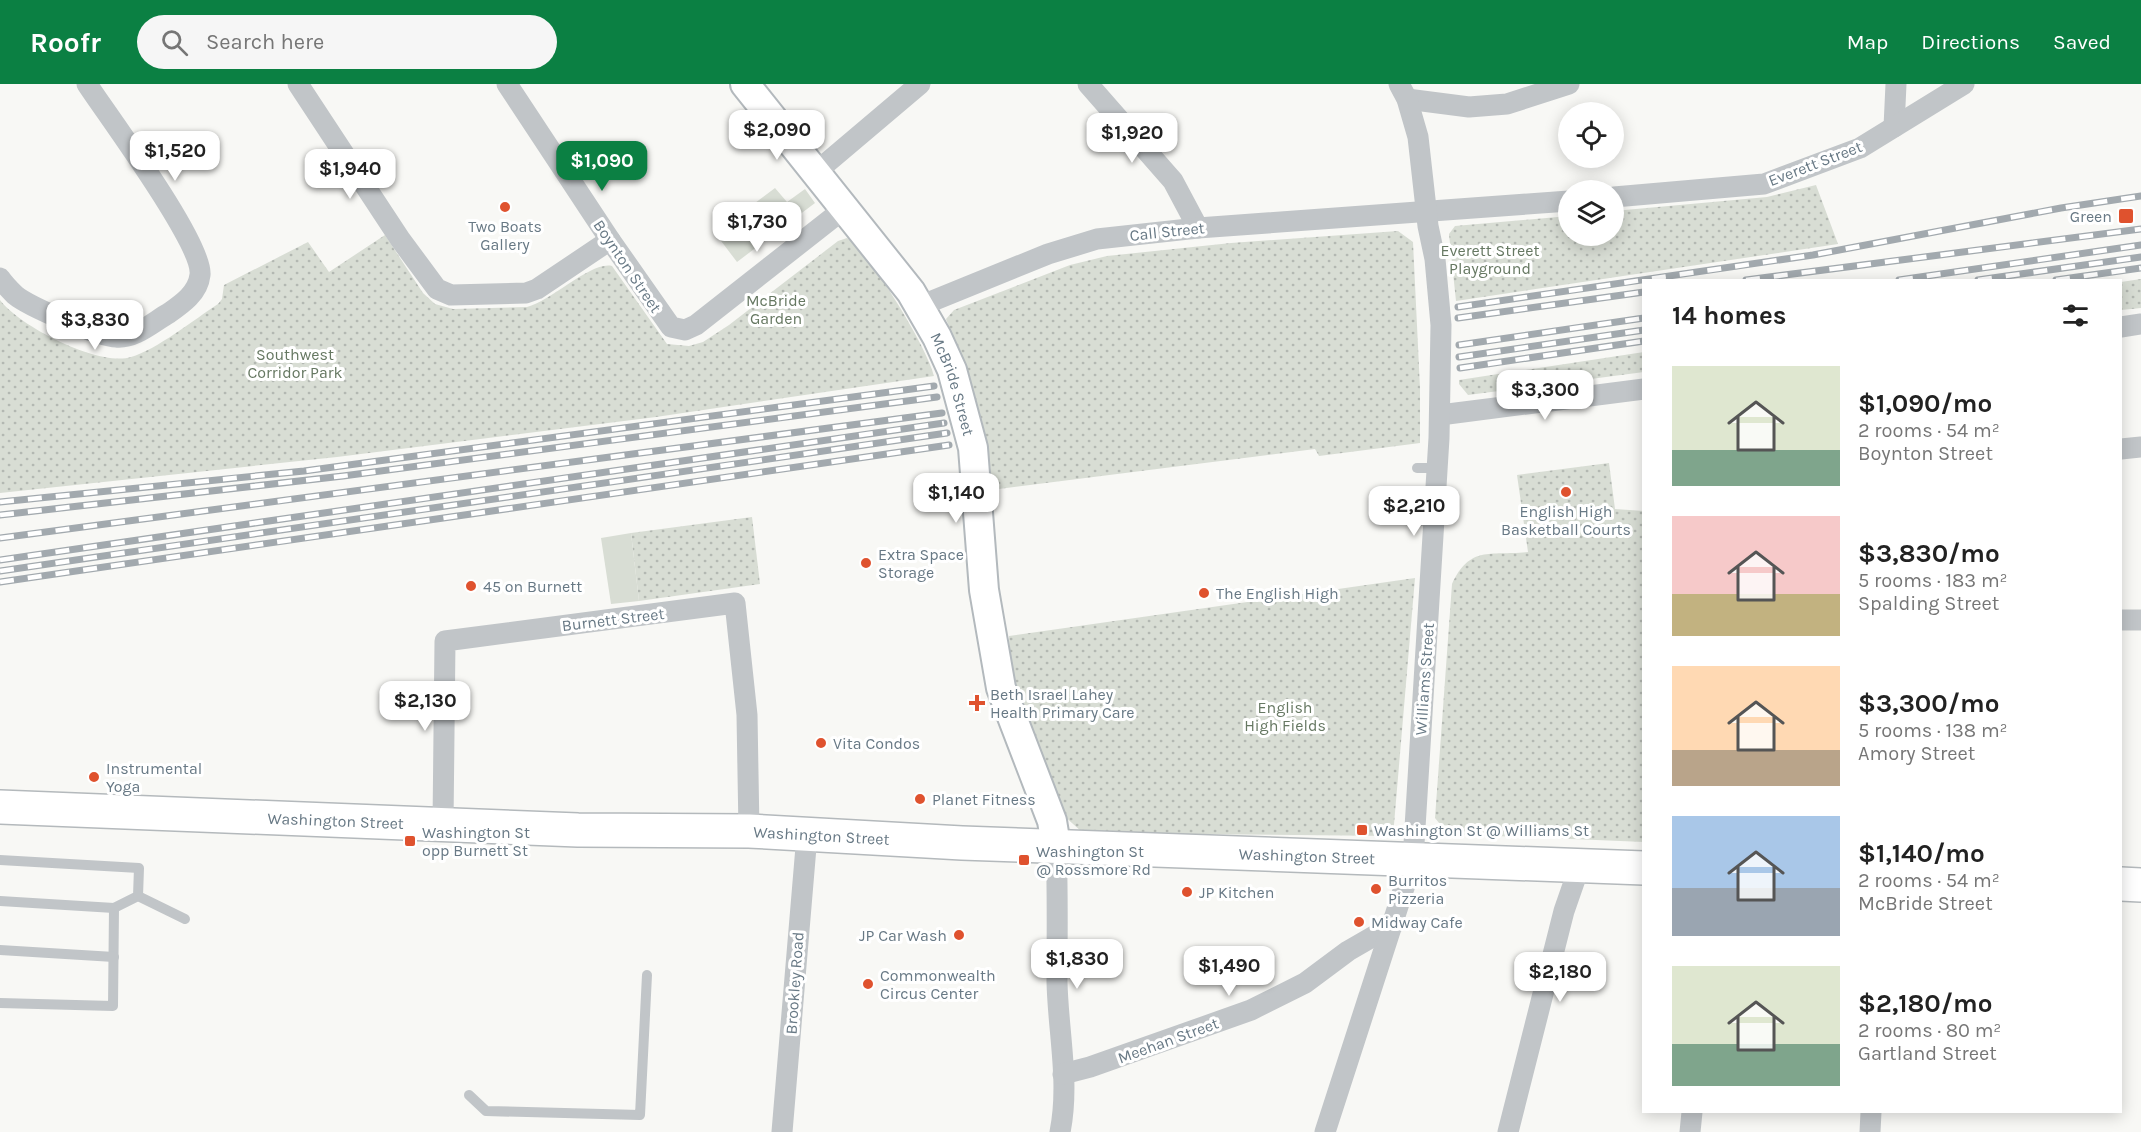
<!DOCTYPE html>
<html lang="en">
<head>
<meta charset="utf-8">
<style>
  :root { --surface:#fff; --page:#f6f6f6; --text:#222; --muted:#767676; --accent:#0b8043 }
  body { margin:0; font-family:Karla,sans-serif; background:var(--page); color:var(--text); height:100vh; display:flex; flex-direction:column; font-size:22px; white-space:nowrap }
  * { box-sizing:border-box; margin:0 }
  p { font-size:20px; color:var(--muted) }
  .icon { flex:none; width:33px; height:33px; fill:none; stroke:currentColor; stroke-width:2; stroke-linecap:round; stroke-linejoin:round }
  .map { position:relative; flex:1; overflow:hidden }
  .side { position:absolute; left:1642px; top:195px; width:480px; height:834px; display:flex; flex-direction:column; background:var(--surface); border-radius:0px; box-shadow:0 3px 15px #0003 }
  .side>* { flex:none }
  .tools { position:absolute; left:1558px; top:18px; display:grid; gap:12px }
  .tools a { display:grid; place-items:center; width:66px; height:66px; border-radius:50%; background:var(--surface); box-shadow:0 3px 15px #0003; font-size:30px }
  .price { position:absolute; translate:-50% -51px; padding:0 14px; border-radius:12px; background:#fff; color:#222; font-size:20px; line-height:39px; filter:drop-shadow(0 2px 3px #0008) }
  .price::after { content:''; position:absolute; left:50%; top:36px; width:18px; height:14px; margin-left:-9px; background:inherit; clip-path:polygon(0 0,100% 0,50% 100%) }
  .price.selected { background:var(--accent); color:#fff }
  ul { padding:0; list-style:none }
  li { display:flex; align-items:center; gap:18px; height:150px; padding:0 30px }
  li span { display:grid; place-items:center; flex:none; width:168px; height:120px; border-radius:0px; color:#555 }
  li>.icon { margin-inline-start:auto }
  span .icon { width:72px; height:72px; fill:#fffc; stroke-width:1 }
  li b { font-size:26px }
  h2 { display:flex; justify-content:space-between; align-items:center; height:72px; padding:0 30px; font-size:26px }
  header { display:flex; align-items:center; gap:36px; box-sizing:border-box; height:84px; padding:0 30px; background:var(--accent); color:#fff }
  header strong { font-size:28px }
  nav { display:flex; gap:33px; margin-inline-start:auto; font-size:21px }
  .search { width:420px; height:54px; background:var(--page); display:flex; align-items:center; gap:15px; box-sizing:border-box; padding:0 21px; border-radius:33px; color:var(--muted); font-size:22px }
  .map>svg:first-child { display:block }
  .green { fill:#d8ddd4 }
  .park { fill:url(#park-dots) }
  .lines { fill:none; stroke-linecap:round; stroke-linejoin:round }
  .secondary-casing { stroke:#b3b9bd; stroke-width:32 }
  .primary-casing { stroke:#b4b9bc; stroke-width:36 }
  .lane { stroke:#c1c5c8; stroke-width:10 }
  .street { stroke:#c1c5c8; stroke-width:21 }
  .secondary { stroke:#fff; stroke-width:28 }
  .primary { stroke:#fff; stroke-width:33 }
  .rail-casing { stroke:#a2a9ae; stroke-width:7 }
  .rail { stroke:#fff; stroke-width:4.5; stroke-dasharray:14; stroke-linecap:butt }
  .poi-dot { fill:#df522e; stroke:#fff; stroke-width:2 }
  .labels { text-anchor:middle; stroke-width:6; stroke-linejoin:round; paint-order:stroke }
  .street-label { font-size:16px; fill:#687985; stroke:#fff }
  .poi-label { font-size:16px; fill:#687985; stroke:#fff; text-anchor:start }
  .park-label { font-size:16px; fill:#667862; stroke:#fff }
</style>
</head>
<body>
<header>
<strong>Roofr</strong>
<div class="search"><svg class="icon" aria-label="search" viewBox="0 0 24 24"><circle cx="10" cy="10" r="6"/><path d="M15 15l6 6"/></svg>Search here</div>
<nav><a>Map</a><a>Directions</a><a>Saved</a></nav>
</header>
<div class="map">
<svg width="2141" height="1048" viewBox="0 0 2141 1048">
  <defs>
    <pattern id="park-dots" width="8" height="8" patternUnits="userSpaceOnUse" patternTransform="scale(1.5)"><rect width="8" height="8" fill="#d8ddd4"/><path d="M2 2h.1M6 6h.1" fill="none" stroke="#b3b8b2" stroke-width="1.8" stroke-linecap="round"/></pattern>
  </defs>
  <rect width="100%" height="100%" fill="#f8f8f5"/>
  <g class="green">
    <path d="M775,104L787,118L805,105L815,119L737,178L715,149Z"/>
    <path d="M631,449L639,517L611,520L601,454Z"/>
  </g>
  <g class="park">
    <path d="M1816,101L1838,160L1456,217L1449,150L1455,142L1569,132V152H1614V127L1767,113Z"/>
    <path d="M1398,147L1413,158L1420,304V359L1319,372L1315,365L991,406L981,336L971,298L946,235L954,226L1070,181L1107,172L1231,159Z"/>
    <path d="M385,151L423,209L435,220L453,225L527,223C552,217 591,177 612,182L667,260L689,262L703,258L729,241L838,157L847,154C870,169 928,265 934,292L656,333L337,373L0,409V216C19,242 99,283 131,273C156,266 195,235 218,220L222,215L224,201L308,158L329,188Z"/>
    <path d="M2141,195V224L2121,226V198Z"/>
    <path d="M1644,268V288L1468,311L1459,300V296Z"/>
    <path d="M1609,379L1615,425L1644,427V758L1448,750L1435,734L1452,500C1470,461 1490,472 1528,468L1517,391Z"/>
    <path d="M752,433L760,500L639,517L631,449Z"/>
    <path d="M1415,494L1393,752L1083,749L1062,730L1011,612L1009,552Z"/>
  </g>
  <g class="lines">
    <g class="secondary-casing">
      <g id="secondary">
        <path id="s1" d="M745,0L911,208L937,253L952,286L973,364L984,506L1001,604L1052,737L1056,761"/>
      </g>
    </g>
    <g class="primary-casing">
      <g id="primary">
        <path id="s2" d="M0,723L578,746L749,747L962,759L1644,784"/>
        <path d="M2121,800L2141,801"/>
      </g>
    </g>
    <g class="lane">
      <path d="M1417,384H1437"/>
      <path d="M1410,436L1434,437"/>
      <path d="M0,776L139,784L138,812L114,824"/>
      <path d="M138,812L185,835"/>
      <path d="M0,817L114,824L113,922L0,919"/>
      <path d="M0,866L114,873"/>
      <path d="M469,1011L486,1027L640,1031L647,891"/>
    </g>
    <g class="street">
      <path d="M298,0L400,155L437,205L451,211L526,209L537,205L610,156"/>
      <path d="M507,0L610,156L671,243L685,246L696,241L845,124"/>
      <path d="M1088,0L1173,97L1198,144"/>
      <path d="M1407,15L1469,23L1507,20L1569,0"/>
      <path d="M1894,43L1896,0"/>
      <path d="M816,88L920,0"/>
      <path d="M1614,113L1764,100L1860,64L1964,0"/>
      <path d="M0,194C4,200 10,206 15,211C28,222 99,253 116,253C135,255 153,238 169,229C182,220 198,209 200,191C204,161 108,32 87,0"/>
      <path d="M920,222L1048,170L1097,155L1198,144L1569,117"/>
      <path d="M2121,243L2141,240"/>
      <path d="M1440,331L1644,305"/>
      <path d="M2121,365L2141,363"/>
      <path d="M2121,536H2141"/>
      <path d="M443,740L445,557L735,519L747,631L749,747"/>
      <path d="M1056,761C1058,807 1057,852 1057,898C1058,947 1070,999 1060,1048"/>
      <path d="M1063,990L1090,983L1251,926L1305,899L1348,867L1393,841"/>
      <path d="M782,1048L807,751"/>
      <path d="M1325,1048L1413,776L1439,354L1441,241L1435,175L1428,142L1418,53L1407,15L1399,0"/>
      <path d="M1508,1048L1564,827L1580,781"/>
      <path d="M1690,1048L1692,1028"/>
      <path d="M1870,1048L1871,1028"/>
    </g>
    <use href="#secondary" class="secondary"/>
    <use href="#primary" class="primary"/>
    <g class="rail-casing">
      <g id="rail">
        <path d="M1746,196L2141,145"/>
        <path d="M1899,196L2141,161"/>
        <path d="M1978,196L2141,173"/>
        <path d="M2056,196L2141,184"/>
        <path d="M1458,223L1813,171L2061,124L2141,112"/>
        <path d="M1458,234L1644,208"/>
        <path d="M1459,261L1644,234"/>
        <path d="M1459,273L1644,246"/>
        <path d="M1460,284L1644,257"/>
        <path d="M0,418L304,387L934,302"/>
        <path d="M0,431L343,392L937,313"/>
        <path d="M0,454L942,329"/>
        <path d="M0,476L944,339"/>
        <path d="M0,487L947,349"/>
        <path d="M0,498L949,361"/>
      </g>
    </g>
    <use href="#rail" class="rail"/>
  </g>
  <g class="poi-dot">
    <circle cx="505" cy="123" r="6"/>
    <rect x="2118" y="124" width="16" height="16" rx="3"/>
    <circle cx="1566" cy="408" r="6"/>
    <circle cx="866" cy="479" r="6"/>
    <circle cx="471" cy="502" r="6"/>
    <circle cx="1204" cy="509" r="6"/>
    <path d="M974 610h6v6h6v6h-6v6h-6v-6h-6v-6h6z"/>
    <circle cx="821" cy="659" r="6"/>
    <circle cx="94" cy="693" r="6"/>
    <circle cx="920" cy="715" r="6"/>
    <rect x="1356" y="740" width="12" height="12" rx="3"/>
    <rect x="404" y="751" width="12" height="12" rx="3"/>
    <rect x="1018" y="770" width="12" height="12" rx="3"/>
    <circle cx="1376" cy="805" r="6"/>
    <circle cx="1187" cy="808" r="6"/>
    <circle cx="1359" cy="838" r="6"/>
    <circle cx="959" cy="851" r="6"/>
    <circle cx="868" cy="900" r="6"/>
  </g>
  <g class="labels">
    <g class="street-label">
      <text transform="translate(1815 79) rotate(-21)" y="6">Everett Street</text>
      <text transform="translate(1167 147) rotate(-6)" y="6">Call Street</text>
      <text transform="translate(628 182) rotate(56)" y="6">Boynton Street</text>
      <text dy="6" stroke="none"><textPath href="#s1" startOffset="368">McBride Street</textPath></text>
      <text transform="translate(613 535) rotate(-7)" y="6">Burnett Street</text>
      <text transform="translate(1424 595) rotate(-86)" y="6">Williams Street</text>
      <text dy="6" stroke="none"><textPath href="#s2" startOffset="336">Washington Street</textPath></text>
      <text dy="6" stroke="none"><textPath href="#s2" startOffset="822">Washington Street</textPath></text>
      <text dy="6" stroke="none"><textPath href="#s2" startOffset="1308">Washington Street</textPath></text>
      <text transform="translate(794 899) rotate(-86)" y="6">Brookley Road</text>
      <text transform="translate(1168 956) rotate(-20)" y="6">Meehan Street</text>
    </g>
    <g class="poi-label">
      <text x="2112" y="138" text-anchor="end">Green</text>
      <text x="505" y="148" text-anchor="middle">Two Boats<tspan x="505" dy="18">Gallery</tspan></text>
      <text x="1566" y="433" text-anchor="middle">English High<tspan x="1566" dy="18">Basketball Courts</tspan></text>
      <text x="878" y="476">Extra Space<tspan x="878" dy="18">Storage</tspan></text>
      <text x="483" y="508">45 on Burnett</text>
      <text x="1216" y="515">The English High</text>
      <text x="990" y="616">Beth Israel Lahey<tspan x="990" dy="18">Health Primary Care</tspan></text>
      <text x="833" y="665">Vita Condos</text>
      <text x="106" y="690">Instrumental<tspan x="106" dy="18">Yoga</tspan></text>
      <text x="932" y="721">Planet Fitness</text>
      <text x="1374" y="752">Washington St @ Williams St</text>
      <text x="422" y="754">Washington St<tspan x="422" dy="18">opp Burnett St</tspan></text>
      <text x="1036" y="773">Washington St<tspan x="1036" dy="18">@ Rossmore Rd</tspan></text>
      <text x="1388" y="802">Burritos<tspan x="1388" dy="18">Pizzeria</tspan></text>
      <text x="1199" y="814">JP Kitchen</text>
      <text x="1371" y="844">Midway Cafe</text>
      <text x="947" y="857" text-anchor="end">JP Car Wash</text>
      <text x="880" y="897">Commonwealth<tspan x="880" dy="18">Circus Center</tspan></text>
    </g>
    <g class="park-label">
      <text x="1490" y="172">Everett Street<tspan x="1490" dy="18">Playground</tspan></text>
      <text x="776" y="222">McBride<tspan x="776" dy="18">Garden</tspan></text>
      <text x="295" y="276">Southwest<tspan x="295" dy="18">Corridor Park</tspan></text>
      <text x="1285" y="629">English<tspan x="1285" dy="18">High Fields</tspan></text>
    </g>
  </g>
</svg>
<div class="tools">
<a><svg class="icon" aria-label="locate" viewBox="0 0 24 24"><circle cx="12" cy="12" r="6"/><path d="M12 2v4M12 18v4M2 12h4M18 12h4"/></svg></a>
<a><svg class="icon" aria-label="layers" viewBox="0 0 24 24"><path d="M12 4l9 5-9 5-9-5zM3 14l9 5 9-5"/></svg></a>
</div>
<b class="price" style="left:777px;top:77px">$2,090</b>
<b class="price" style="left:1132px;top:80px">$1,920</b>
<b class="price" style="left:175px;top:98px">$1,520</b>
<b class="price selected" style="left:602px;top:108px">$1,090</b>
<b class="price" style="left:350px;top:116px">$1,940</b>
<b class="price" style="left:757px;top:169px">$1,730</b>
<b class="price" style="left:95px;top:267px">$3,830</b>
<b class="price" style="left:1545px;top:337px">$3,300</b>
<b class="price" style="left:956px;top:440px">$1,140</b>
<b class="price" style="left:1414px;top:453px">$2,210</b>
<b class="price" style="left:425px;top:648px">$2,130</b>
<b class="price" style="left:1077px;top:906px">$1,830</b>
<b class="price" style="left:1229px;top:913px">$1,490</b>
<b class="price" style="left:1560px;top:919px">$2,180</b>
<section class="side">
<h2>14 homes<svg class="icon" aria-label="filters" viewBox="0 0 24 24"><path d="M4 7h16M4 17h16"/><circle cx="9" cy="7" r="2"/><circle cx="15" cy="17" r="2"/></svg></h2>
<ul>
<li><span style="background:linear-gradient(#dfe7d0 70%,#7fa58c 0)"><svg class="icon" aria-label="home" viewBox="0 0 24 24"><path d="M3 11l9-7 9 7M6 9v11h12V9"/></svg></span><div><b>$1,090/mo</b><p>2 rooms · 54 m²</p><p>Boynton Street</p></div></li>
<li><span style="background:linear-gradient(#f6c9c9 65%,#c2b280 0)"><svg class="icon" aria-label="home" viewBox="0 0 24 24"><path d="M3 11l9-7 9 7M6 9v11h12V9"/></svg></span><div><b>$3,830/mo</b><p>5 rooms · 183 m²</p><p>Spalding Street</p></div></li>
<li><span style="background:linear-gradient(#ffd9b3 70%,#b9a48a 0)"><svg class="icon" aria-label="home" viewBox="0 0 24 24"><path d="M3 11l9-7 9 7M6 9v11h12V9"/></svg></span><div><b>$3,300/mo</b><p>5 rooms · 138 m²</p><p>Amory Street</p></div></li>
<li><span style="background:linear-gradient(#a9c7e8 60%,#9aa5b1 0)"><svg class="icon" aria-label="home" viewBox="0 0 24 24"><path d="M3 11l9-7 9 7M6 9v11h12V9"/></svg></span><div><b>$1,140/mo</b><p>2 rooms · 54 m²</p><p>McBride Street</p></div></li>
<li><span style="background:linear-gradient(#dfe7d0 65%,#7fa58c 0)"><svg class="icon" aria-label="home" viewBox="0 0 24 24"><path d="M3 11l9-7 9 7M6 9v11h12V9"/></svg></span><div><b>$2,180/mo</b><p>2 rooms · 80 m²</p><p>Gartland Street</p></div></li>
</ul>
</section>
</div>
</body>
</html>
